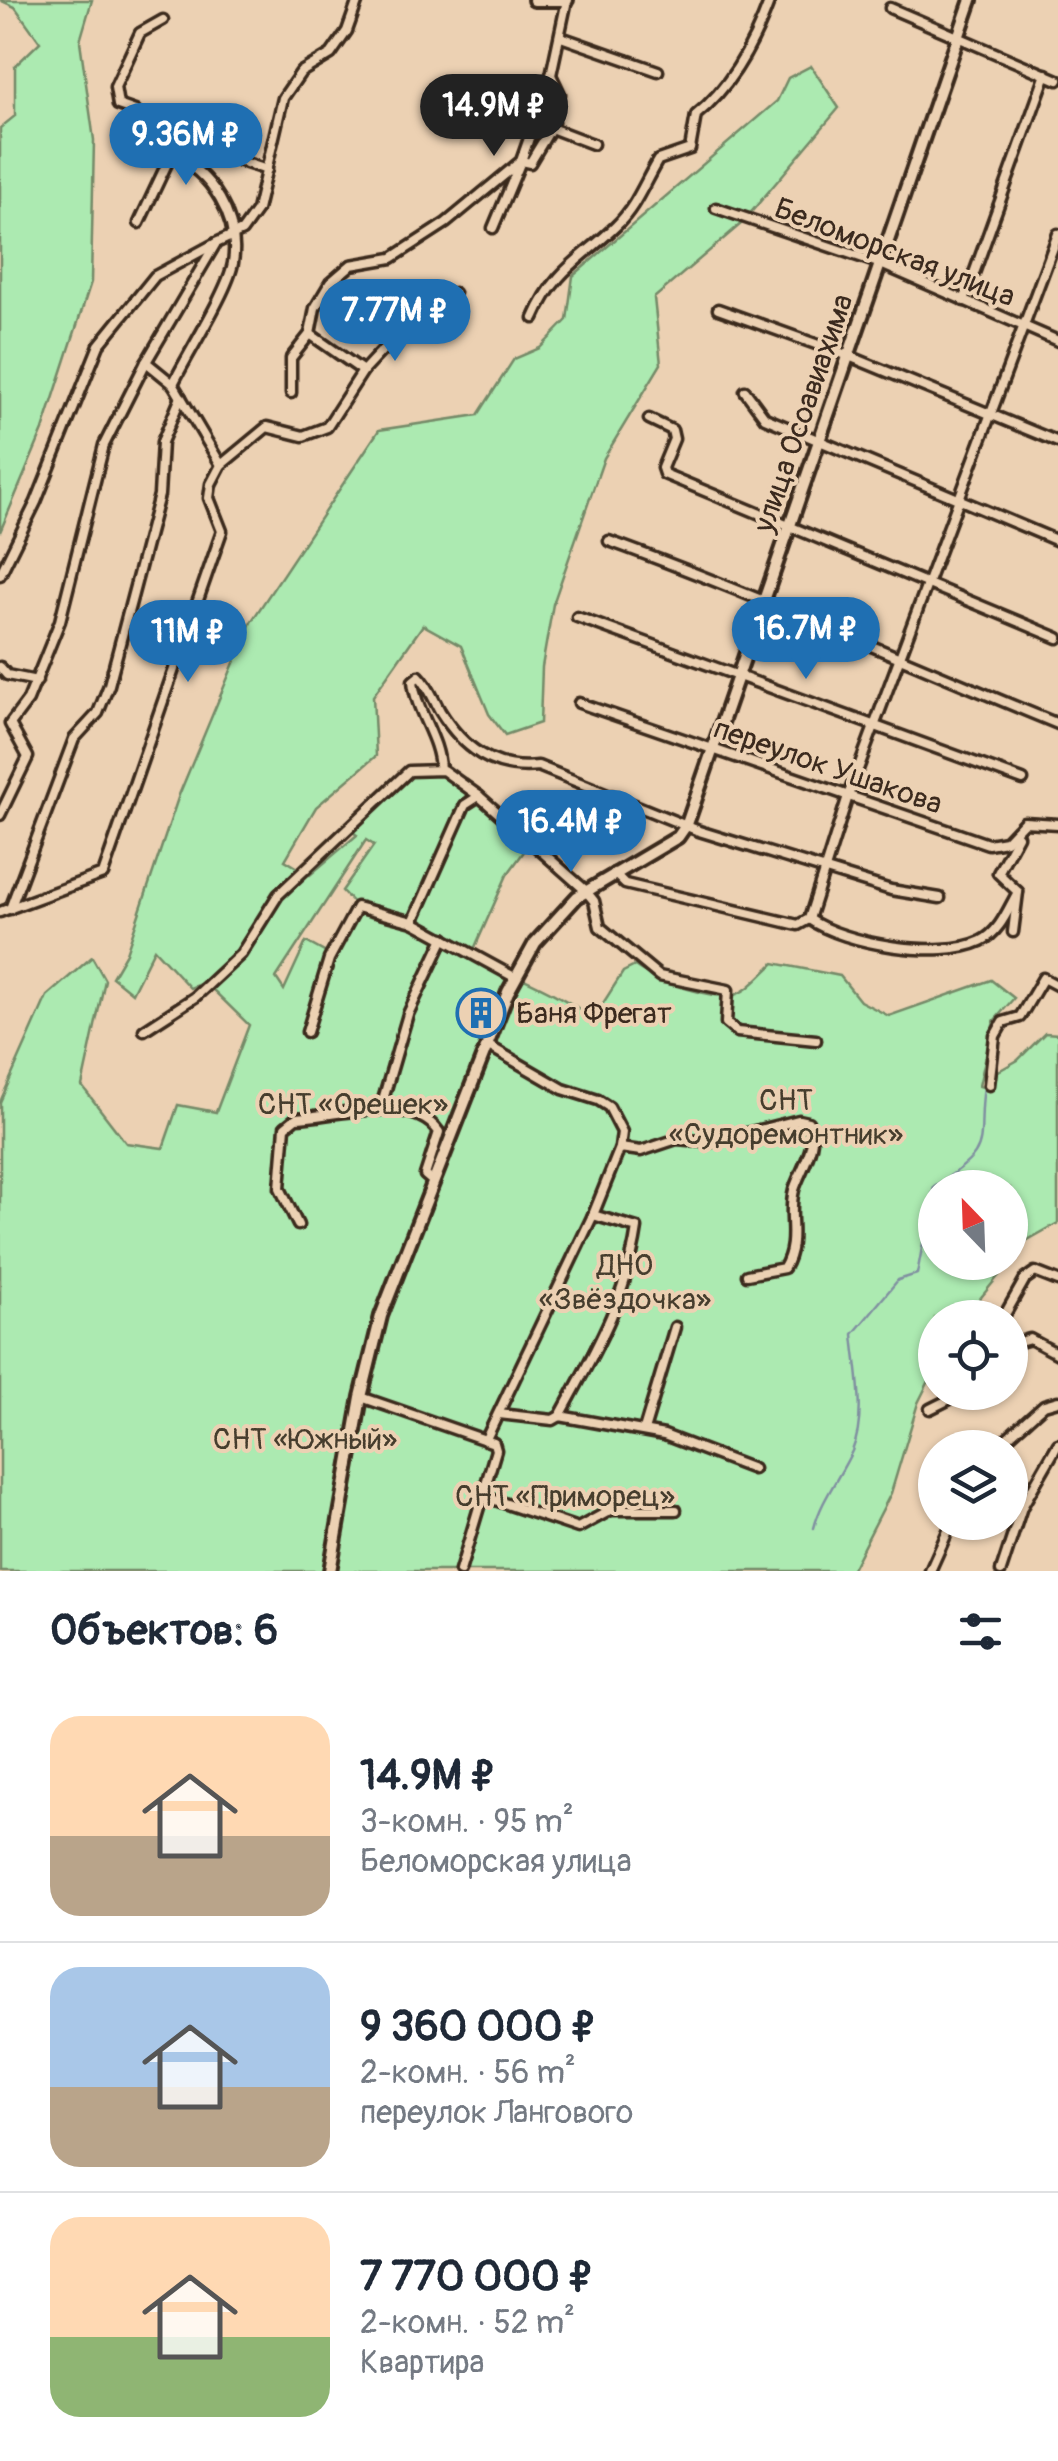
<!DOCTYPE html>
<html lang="ru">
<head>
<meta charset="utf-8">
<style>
  :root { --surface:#fff; --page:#f2f2f3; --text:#1f2937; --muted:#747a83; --line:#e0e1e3; --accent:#1f6fb2 }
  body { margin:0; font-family:Pangolin,sans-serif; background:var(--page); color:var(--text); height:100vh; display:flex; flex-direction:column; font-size:38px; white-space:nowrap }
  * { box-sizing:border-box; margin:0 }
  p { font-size:32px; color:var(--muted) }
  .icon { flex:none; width:55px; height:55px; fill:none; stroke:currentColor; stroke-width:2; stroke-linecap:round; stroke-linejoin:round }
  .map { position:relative; height:1571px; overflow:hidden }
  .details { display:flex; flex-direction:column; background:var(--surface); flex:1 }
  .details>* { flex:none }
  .needle { width:65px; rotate:337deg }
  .buttons { position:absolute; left:918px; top:1170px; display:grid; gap:20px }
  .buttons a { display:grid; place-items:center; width:110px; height:110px; border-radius:50%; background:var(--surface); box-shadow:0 2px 8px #0004; font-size:50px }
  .price { position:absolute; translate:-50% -85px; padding:0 22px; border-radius:35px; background:var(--accent); color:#fff; font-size:32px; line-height:65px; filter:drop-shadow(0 2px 5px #0008) }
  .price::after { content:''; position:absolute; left:50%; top:60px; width:30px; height:22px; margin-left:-15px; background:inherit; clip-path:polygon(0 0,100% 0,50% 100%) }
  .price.current { background:#222; color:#fff }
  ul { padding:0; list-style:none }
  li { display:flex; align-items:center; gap:30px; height:250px; padding:0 50px }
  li+li { border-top:2px solid var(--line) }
  li span { display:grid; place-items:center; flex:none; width:280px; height:200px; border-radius:30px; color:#555 }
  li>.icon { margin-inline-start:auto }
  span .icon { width:120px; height:120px; fill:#fffc; stroke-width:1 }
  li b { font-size:42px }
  h2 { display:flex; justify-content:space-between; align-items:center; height:120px; padding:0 50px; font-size:42px }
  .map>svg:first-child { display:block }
  .green { fill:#aceab1; stroke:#748a68; stroke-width:2.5; fill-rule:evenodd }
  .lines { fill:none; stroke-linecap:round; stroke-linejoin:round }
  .stream { stroke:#8090a0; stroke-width:2.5 }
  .minor-casing { stroke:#3b2a1e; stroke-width:15 }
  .tertiary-casing { stroke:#3b2a1e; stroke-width:18 }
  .minor { stroke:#ecd1b3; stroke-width:8 }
  .tertiary { stroke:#ecd1b3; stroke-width:10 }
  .labels { text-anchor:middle; stroke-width:8; stroke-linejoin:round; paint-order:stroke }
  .street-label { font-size:30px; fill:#3b2a1e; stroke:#ecd1b3 }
  .poi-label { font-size:30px; fill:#3b2a1e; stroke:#ecd1b3; text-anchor:start }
  .park-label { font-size:30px; fill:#463d2d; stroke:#ecd1b3 }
</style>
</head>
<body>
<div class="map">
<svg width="1058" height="1571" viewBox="0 0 1058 1571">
  <rect width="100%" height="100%" fill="#ecd1b3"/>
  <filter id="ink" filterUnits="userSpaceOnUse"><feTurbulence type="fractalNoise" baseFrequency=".01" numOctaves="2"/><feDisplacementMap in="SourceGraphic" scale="20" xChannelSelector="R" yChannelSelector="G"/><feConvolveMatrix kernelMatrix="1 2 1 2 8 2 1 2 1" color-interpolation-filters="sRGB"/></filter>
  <g filter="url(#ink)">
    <g class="green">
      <path d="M0,0H92L80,41L94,140L91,282L43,430L0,532V128L15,116V66L40,42L15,7Z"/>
      <path d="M811,66L839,108L742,223L654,298L661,364L604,458L553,604L542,667L540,723L505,735L489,714L461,646L423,625L373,696L376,756L316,807L285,860L310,875L357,835L350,830L409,771L443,770L531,842L507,875L472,954C513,976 556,990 593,1019L623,972L635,966C653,980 704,996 728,996C746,995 761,975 774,963L840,976L860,1001L889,1016L991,980L1014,998L994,1021L979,1086L989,1089L995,1073L1018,1060L1045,1033L1058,1034V1223L1026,1241L1010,1261V1188H935V1262L1009,1263L965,1317L935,1318V1369L918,1403L891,1493L851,1571H0V1102L47,996L92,957L105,980L82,1086L126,1143L163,1148L178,1105L216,1112L249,1025L205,982L190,988L154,949L132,993L112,977L126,953L179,795L251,622L379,430L478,415L514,359L540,348L567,320L573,276L777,101L788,78ZM366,840L374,845L342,891L357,907L330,955L306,942L284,990L276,978Z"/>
    </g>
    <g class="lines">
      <path class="stream" d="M814,1528C821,1500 840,1477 852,1451C867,1416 856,1370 853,1334L898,1280L917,1274L934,1186C999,1147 974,1144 985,1080"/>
      <g class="minor-casing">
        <g id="minor">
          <path d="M890,8L1058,80"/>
          <path d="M163,20L140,33L115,87L118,105L135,111L150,131L267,170"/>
          <path d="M561,37L658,71"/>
          <path d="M551,128L593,144"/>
          <path d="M716,208L881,264L1058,341"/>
          <path d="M139,223L171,155C212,172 240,219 233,263C228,291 187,355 173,384"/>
          <path d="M493,228L521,161L530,163L551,128L560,94L551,75"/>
          <path d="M964,301L1046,74"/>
          <path d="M718,309L849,356L1058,442"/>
          <path d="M534,318C555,269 581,260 616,226C636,207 644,183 658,160L690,149L696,115C732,86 754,44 770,0"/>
          <path d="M310,334L363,371"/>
          <path d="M146,362L173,384L221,465"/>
          <path d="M745,391L765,418L1058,541"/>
          <path d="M291,393V358L310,334L315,308L330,283L351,265L392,258L446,223L521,161L551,75L567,0"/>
          <path d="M649,419L672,430L674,439L662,468L664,474L1058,638"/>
          <path d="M609,541C761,596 908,663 1058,724"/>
          <path d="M0,575L36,502L99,345L155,276L216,243"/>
          <path d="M577,617L1023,780"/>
          <path d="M0,667L7,675L37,681"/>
          <path d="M579,703L988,844L1006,841L1024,822L1058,824"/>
          <path d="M440,769C439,737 416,713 413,681L419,676C429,686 433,699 440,711C463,748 493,771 538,766L699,831L891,890L940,898"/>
          <path d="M0,815L28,757L10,724L28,700L60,621L104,445L146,362L216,243L242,231L257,210L283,98L301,72L331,54L347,31L358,0"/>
          <path d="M614,873L625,884L798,925L809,919L848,796L1058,234"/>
          <path d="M10,909L74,739L98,713L109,685L159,495L162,442L181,397"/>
          <path d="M0,912L103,874L222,531L209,498L211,484L221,465L267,427L303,436L327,427L363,371L390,342L454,293"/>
          <path d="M809,919C844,944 941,960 981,941C1000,932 1008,909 1018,892"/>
          <path d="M413,922L465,805L479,796"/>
          <path d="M1013,932L1018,892L998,873L1018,836L1015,833"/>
          <path d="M144,1030L195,997L241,954L278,895L409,771L443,770L479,796L585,890L594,901L600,927L659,976L728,990L726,1023L737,1032L816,1040"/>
          <path d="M307,1032L329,959L357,907L413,922L516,978"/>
          <path d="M989,1085L995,1036L1003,1022L1020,1017L1043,978L1058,986"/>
          <path d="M380,1110L408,1014L444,938"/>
          <path d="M620,1148L641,1151L677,1139L711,1142L799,1120L808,1122C821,1142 800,1170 794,1190C787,1217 800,1240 784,1268L747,1275"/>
          <path d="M298,1225L280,1188L285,1127L296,1118C335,1116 412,1093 439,1132L425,1175L432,1181"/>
          <path d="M1003,1318L1025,1279L1035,1272L1058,1281"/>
          <path d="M1016,1343L1030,1339L1058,1354"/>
          <path d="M361,1397L494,1443L496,1450L460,1571"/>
          <path d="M930,1409L964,1392"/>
          <path d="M499,1414L553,1420L560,1416L664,1435L753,1469"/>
          <path d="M560,1416C593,1355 627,1298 637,1228L593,1215"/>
          <path d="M644,1430L675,1327"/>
          <path d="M486,1439L593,1215L620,1148L622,1132L609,1107L598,1100L563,1089L487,1045"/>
          <path d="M996,1448L1044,1405L1058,1401"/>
          <path d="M480,1495L578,1528L611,1510H676"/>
          <path d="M930,1571L952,1522"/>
          <path d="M1001,1571L1022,1507L1058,1444"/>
        </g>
      </g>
      <g class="tertiary-casing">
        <g id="tertiary">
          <path d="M534,0H567"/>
          <path d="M330,1571L361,1397L381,1316L508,992L535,943L577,897L678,837L687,824L971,0"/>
        </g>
      </g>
      <use href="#minor" class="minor"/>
      <use href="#tertiary" class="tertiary"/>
    </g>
  </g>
  <defs>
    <g id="building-ring" transform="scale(2.5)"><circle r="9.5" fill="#ecd1b3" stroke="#1f6fb2" stroke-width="1.5"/><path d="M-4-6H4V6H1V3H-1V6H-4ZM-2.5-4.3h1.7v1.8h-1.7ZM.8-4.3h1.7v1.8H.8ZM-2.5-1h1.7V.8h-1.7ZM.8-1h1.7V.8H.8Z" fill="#1f6fb2"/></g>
  </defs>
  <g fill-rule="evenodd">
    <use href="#building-ring" x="481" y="1013"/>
  </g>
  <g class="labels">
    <g class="street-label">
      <text transform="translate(895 252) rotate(21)" y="10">Беломорская улица</text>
      <text transform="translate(803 413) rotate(-71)" y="10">улица Осоавиахима</text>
      <text transform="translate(828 766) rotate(19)" y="10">переулок Ушакова</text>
    </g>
    <g class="poi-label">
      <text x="516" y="1023">Баня Фрегат</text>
    </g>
    <g class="park-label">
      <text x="786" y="1110">СНТ<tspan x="786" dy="34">«Судоремонтник»</tspan></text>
      <text x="353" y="1114">СНТ «Орешек»</text>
      <text x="625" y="1275">ДНО<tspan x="625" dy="34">«Звёздочка»</tspan></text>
      <text x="305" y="1449">СНТ «Южный»</text>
      <text x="565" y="1506">СНТ «Приморец»</text>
    </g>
  </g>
</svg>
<div class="buttons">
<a><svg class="needle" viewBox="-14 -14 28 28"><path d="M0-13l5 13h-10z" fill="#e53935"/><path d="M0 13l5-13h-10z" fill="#747a83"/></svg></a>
<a><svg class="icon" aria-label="locate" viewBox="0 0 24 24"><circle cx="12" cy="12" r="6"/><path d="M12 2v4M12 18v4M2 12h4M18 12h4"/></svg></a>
<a><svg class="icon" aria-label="layers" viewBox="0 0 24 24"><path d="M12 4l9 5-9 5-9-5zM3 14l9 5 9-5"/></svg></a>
</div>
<b class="price current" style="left:494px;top:159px">14.9M ₽</b>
<b class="price" style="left:186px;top:188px">9.36M ₽</b>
<b class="price" style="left:395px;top:364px">7.77M ₽</b>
<b class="price" style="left:806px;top:682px">16.7M ₽</b>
<b class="price" style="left:188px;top:685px">11M ₽</b>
<b class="price" style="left:571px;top:875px">16.4M ₽</b>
</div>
<section class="details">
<h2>Объектов: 6<svg class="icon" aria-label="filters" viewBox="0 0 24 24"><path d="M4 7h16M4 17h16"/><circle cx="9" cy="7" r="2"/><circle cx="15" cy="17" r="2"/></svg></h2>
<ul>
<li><span style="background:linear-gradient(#ffd9b3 60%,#b9a48a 0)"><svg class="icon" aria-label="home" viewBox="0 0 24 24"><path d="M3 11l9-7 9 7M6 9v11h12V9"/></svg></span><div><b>14.9M ₽</b><p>3-комн. · 95 m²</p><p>Беломорская улица</p></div></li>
<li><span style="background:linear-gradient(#a9c7e8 60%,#b9a48a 0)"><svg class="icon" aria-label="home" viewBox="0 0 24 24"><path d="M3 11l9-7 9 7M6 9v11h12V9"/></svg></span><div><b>9 360 000 ₽</b><p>2-комн. · 56 m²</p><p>переулок Лангового</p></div></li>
<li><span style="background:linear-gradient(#ffd9b3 60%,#8fb573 0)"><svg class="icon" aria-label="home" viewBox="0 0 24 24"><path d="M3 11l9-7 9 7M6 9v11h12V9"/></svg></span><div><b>7 770 000 ₽</b><p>2-комн. · 52 m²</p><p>Квартира</p></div></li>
</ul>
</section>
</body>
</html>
